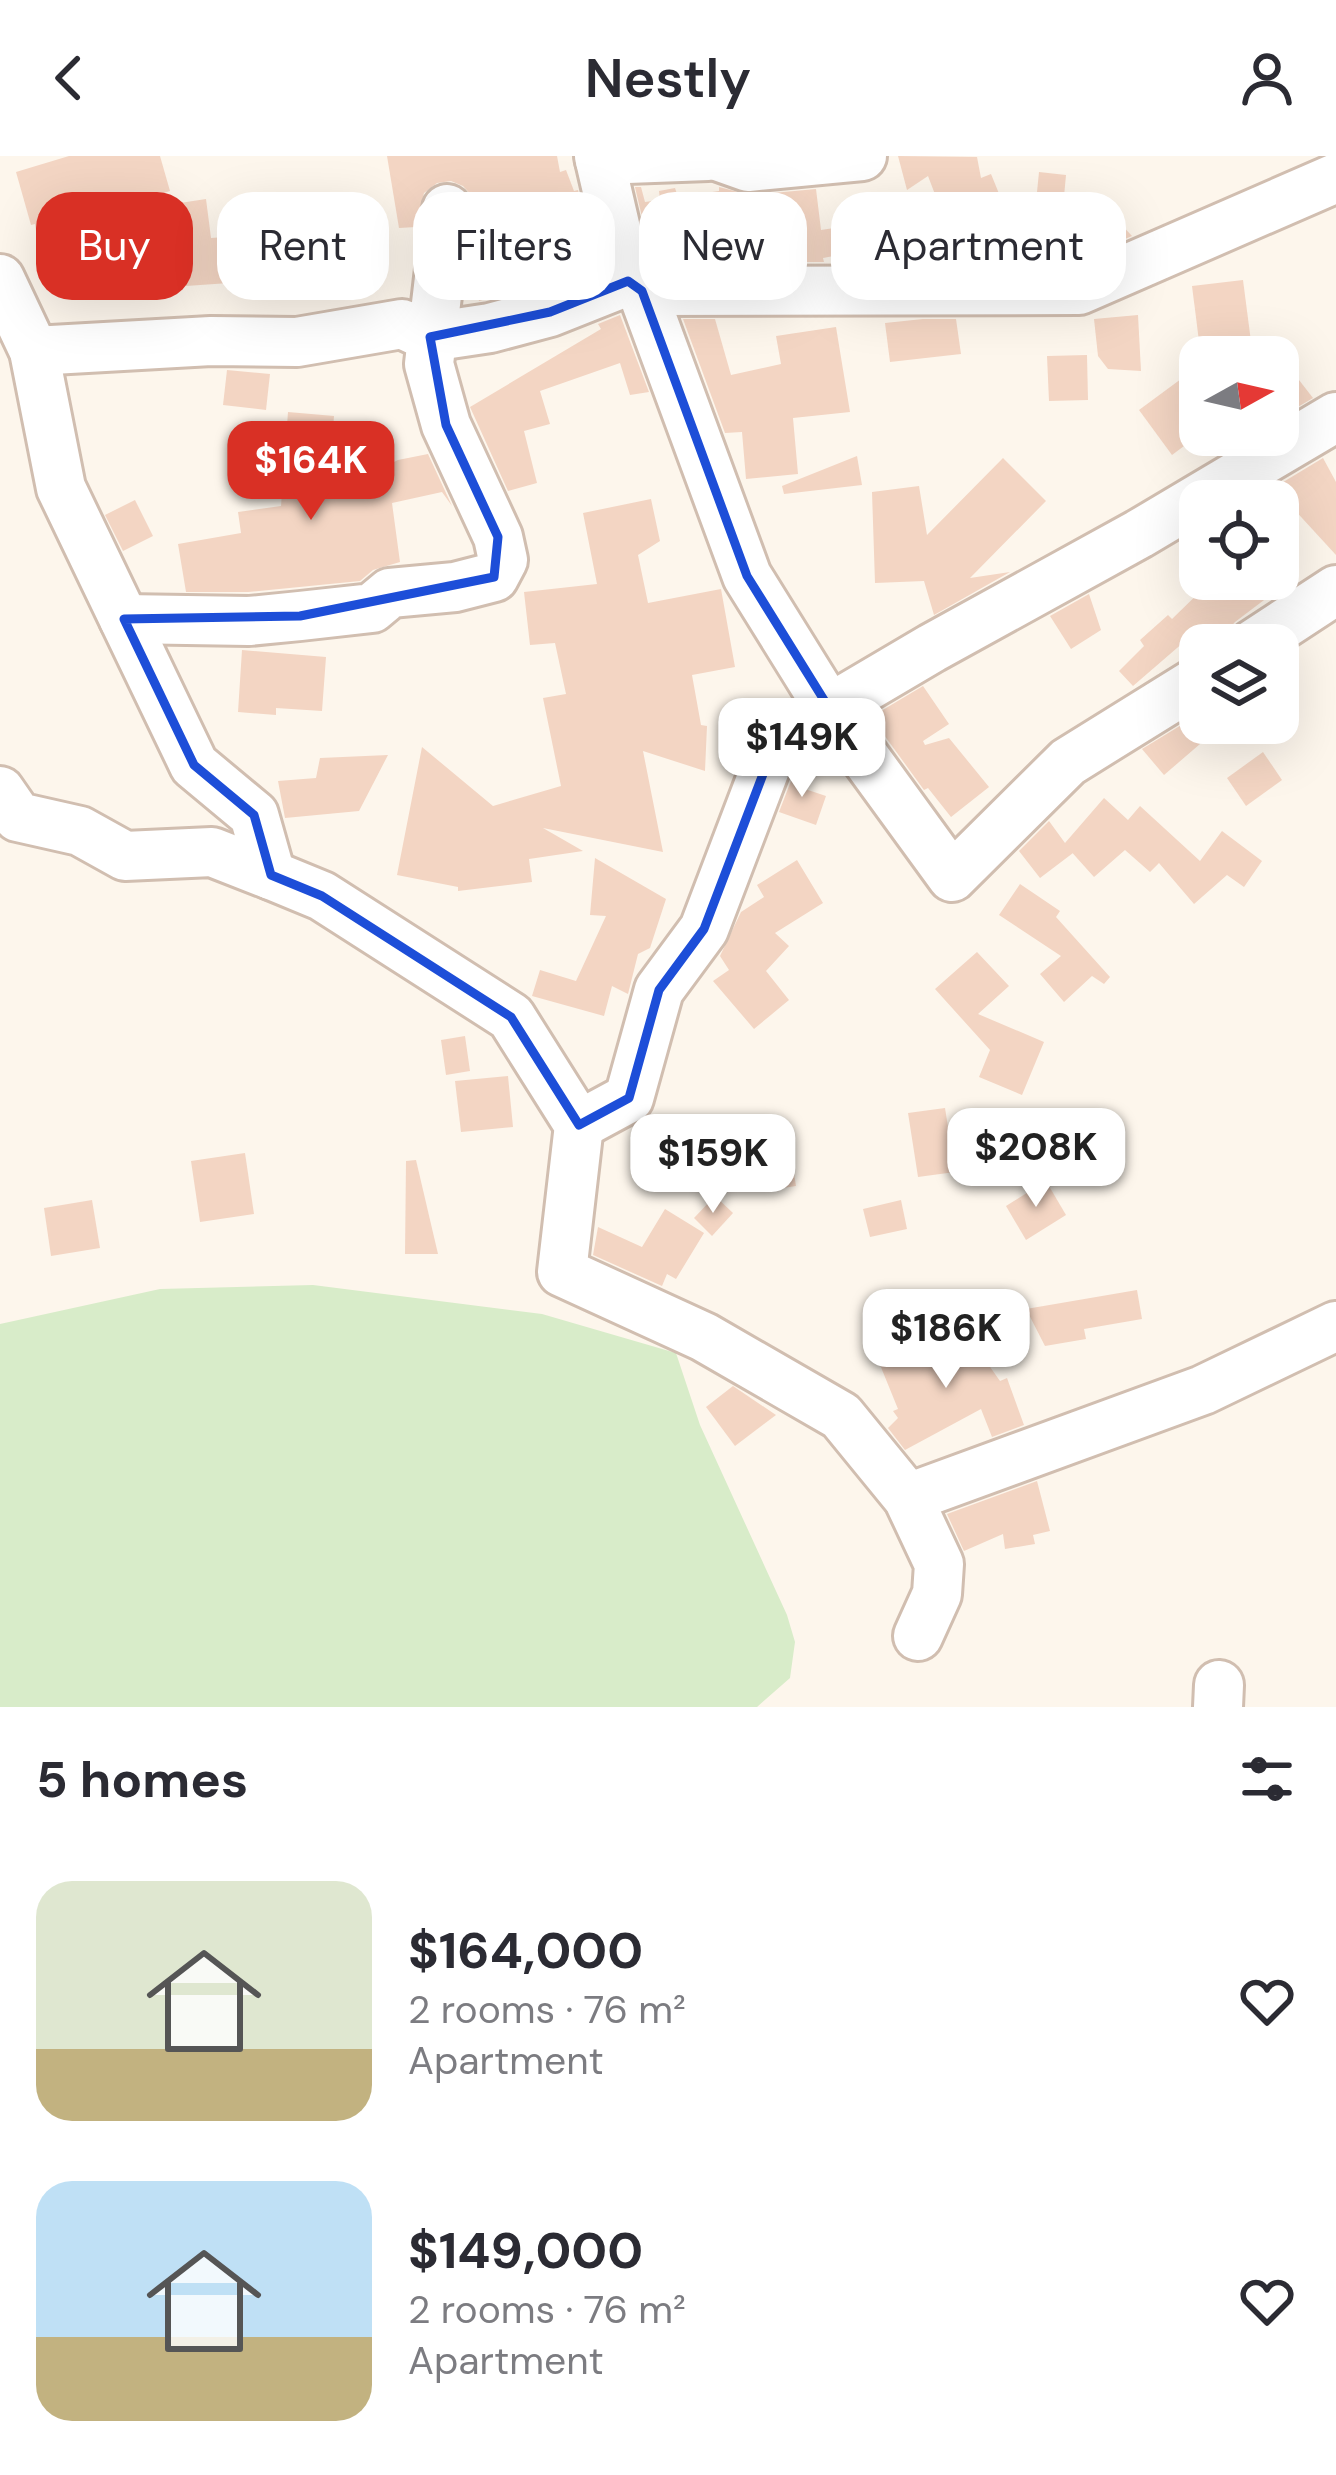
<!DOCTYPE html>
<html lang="en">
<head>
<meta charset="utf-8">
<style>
  :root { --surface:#fff; --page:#f2f2f3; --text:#2b2b33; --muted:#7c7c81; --accent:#d93025 }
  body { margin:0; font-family:"DM Sans",sans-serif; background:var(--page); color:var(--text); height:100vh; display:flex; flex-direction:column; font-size:45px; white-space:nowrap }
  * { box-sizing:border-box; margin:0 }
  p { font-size:39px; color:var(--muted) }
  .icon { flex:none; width:66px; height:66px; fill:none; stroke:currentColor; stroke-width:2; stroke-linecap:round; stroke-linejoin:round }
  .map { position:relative; height:1551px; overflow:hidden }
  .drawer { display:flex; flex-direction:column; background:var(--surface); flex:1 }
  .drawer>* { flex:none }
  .hud { position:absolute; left:36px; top:36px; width:1266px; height:108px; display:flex; gap:24px }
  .needle { width:78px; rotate:82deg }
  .buttons { position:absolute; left:1179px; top:180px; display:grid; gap:24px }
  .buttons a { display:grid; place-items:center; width:120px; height:120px; border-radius:24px; background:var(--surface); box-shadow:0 12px 48px #0002; font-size:60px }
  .price { position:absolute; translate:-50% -102px; padding:0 27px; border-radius:24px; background:#fff; color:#222; font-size:39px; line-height:78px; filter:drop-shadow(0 3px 6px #0008) }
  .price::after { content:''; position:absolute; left:50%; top:72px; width:36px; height:27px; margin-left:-18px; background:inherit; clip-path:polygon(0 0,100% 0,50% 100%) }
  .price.selected { background:var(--accent); color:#fff }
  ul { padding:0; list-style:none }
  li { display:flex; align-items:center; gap:36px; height:300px; padding:0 36px }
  li span { display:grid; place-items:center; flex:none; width:336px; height:240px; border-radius:36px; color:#555 }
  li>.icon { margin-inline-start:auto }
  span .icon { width:144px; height:144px; fill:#fffc; stroke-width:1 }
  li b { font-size:51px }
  h2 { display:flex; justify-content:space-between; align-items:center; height:144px; padding:0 36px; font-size:51px }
  .chip { padding:0 42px; border-radius:36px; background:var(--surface); box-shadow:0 12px 48px #0002; font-size:42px; line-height:108px }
  .chip.selected { background:var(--accent); color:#fff }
  header { display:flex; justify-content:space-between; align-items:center; height:156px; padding:0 36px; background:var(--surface); font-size:54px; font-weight:600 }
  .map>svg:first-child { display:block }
  .green { fill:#d8ecc9 }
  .building { fill:#f3d5c3 }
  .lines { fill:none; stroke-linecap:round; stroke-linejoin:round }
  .minor-casing { stroke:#d1beb0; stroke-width:54 }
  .minor { stroke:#fff; stroke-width:48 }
  .marked { fill:none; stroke:#1d4ed8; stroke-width:9; stroke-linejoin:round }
</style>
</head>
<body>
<header><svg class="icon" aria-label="back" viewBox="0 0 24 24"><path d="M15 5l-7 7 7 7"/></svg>Nestly<svg class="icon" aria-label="person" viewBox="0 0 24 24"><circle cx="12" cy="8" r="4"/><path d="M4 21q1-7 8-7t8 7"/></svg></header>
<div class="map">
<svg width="1336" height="1551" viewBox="0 0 1336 1551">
  <rect width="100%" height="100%" fill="#fdf6ec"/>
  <path class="green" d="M313,1129L542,1158L676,1197L700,1269L787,1459L795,1486L790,1522L757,1551H0V1168L160,1133Z"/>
  <g class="building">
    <path d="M69,0H160L170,35L105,55L113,115L43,125L35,68L31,69L16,16Z"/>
    <path d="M387,0H557L560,16L566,14L574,35L578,34L592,94L548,105L551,125L479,145L469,108L475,56L473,41L463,30L451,25L437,27L424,37L416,71L399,72Z"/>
    <path d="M898,0L977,1L981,22L991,18L1002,45L946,67L928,20L907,34Z"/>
    <path d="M1039,16L1066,19L1058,106H1052L1032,86Z"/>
    <path d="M635,31H641L645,46L660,44L659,35L675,32L678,41L719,35V31L750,39L816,33L821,74L834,72L839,99L823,102L824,106H773L771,92L696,103L697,106H670L665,73L646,78Z"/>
    <path d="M206,43L211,82L225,81L229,127L186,130L180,47Z"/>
    <path d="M1103,49L1132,80L1088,99L1085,67Z"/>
    <path d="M1243,124L1253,201H1201L1192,130Z"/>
    <path d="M620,159L649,236L630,239L620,207L540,235L550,268L524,275L537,327L508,335L470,251L601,173L598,168Z"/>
    <path d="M1138,159L1141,215L1108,213L1098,200L1094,163Z"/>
    <path d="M683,163H715L731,219L781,208L776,180L836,171L850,256L793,262L798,318L746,323L742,276L725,277Z"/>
    <path d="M923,163H956L961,198L890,206L885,167Z"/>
    <path d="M1278,197L1313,242L1286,258L1278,248Z"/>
    <path d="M1087,199L1088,244L1049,245L1047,200Z"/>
    <path d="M1200,209V278L1172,299L1139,254Z"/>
    <path d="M227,214L270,218L266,254L223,249Z"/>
    <path d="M288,256L334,260L328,339L398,304L428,298L452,350L442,336L392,347L400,406L373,414L360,425L248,436H186L178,388L241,377L238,356L281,350Z"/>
    <path d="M857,300L862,329L784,338L782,330Z"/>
    <path d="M1003,302L1046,345L970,422L1010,416L934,459L924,425L875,427L872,336L919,330L927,379Z"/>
    <path d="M1323,302L1336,326V399L1291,350L1280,328Z"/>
    <path d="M651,343L660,385L638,399L648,447L721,433L735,511L692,519L701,569L707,570L705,615L643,595L663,696L543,672L583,695L529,703L532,726L458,735V731L397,719L422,591L493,650L561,630L543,542L566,538L555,487L530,489L524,436L597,428L583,357Z"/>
    <path d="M135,344L153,380L123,395L105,359Z"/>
    <path d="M1213,423H1292L1235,466L1227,475L1224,489H1213L1199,473L1133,530L1119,515L1144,490L1140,484L1168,459L1172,463Z"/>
    <path d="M1089,438L1101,474L1071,493L1050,460Z"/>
    <path d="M242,494L326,501L322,555L276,552V559L238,556Z"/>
    <path d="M923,530L949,568L923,585L925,589L949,582L989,631L951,661L928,632L924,634L871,561Z"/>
    <path d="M1183,568L1200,588L1164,619L1142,593Z"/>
    <path d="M1263,596L1282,624L1246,650L1227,622Z"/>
    <path d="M388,599L359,655L285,662L278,625L316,622L320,602Z"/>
    <path d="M796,612L810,617L805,633L826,640L816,669L779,656Z"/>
    <path d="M1104,642L1128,664L1140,650L1200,705L1222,675L1262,705L1244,731L1227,719L1194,748L1159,707L1150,716L1125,694L1094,721L1068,692L1073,697L1040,722L1019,695L1049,665L1065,687Z"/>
    <path d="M595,702L666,743L650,792L638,798L628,838L612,830L604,860L532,840L540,814L576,825L606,760L590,759Z"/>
    <path d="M797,704L823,747L775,777L789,790L766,815L789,844L754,873L713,825L729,814L720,800L741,756L764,741L757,729Z"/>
    <path d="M1020,728L1060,755L1056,761L1110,821L1104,828L1092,820L1064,846L1040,818L1061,800L999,759Z"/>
    <path d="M977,796L1009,830L978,858L1044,886L1022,939L979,921L990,894L935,833Z"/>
    <path d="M465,880L470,915L446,919L441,884Z"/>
    <path d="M508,920L513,971L461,976L455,925Z"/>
    <path d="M945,952L955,1016L918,1021L908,957Z"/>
    <path d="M788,981L796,1030L758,1036L750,987Z"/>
    <path d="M245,997L254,1058L200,1066L191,1005Z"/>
    <path d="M416,1004L438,1098H405L406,1005Z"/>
    <path d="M1046,1025L1066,1059L1026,1084L1006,1050Z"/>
    <path d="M715,1040L733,1057L712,1080L694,1062Z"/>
    <path d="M92,1044L100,1092L51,1100L44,1052Z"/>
    <path d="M901,1044L907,1073L870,1081L863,1053Z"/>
    <path d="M665,1053L704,1077L676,1123L667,1118L662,1130L593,1099L598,1071L642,1091Z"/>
    <path d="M1137,1134L1142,1163L1084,1173L1086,1183L1045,1190L1026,1153Z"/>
    <path d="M964,1174L1000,1225L1007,1222L1024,1269L992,1281L981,1253L905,1294L888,1272L898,1262L893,1255L898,1253L876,1199L906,1187L915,1208Z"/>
    <path d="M733,1230L776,1259L735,1290L706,1251Z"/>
    <path d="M1037,1325L1050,1375L1033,1379L1035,1388L1005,1393L1003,1378L964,1395L947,1358Z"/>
  </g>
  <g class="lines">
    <g class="minor-casing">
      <g id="minor">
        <path d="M599,0L628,125L642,135L747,420L829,552L952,721L1068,606L1200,524"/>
        <path d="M717,0L748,11L862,0"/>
        <path d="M600,4L708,0"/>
        <path d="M0,123L34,195L61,332L194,609L254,659L271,719"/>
        <path d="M642,135L1079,134L1336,22"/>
        <path d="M34,195L211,185L297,186L402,168L430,181L490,172L550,156L628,125"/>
        <path d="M124,463L249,465L300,460L372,452L390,437L455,431L494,421L503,404L498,381L446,269L429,208L447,53"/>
        <path d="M1252,489L1336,434"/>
        <path d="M0,635L18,661L80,675L125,700L212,696L271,719L322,740L511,861L579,969L562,1116L704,1181L841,1260L908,1342L939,1408L937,1438L918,1480"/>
        <path d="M579,969L629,942L659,834L704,773L776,584L932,492L1139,378L1336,261"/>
        <path d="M908,1342L1203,1234L1336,1170"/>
        <path d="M1218,1551L1219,1529"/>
      </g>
    </g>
    <use href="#minor" class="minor"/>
  </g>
  <path class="marked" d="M628,125L642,135L747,420L829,552L776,584L704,773L659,834L629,942L579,969L511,861L322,740L271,719L254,659L194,609L124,463L300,460L494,421L498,381L446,269L430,181L550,156Z"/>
</svg>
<div class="buttons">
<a><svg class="needle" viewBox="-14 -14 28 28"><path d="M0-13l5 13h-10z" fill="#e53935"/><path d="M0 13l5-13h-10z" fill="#7c7c81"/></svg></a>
<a><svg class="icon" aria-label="locate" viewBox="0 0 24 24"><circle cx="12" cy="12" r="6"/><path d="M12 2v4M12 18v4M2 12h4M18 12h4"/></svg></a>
<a><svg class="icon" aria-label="layers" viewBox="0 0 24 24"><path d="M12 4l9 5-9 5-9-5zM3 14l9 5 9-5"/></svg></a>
</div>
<b class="price selected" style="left:311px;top:367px">$164K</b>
<b class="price" style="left:802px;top:644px">$149K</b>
<b class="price" style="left:1036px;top:1054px">$208K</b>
<b class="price" style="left:713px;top:1060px">$159K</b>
<b class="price" style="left:946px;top:1235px">$186K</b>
<div class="hud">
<a class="chip selected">Buy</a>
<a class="chip">Rent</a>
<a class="chip">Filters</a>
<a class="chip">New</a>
<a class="chip">Apartment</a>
</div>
</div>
<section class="drawer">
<h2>5 homes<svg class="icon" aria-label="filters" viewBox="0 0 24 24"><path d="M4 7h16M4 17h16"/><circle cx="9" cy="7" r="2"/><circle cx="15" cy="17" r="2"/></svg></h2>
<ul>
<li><span style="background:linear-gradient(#dfe7d0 70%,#c2b280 0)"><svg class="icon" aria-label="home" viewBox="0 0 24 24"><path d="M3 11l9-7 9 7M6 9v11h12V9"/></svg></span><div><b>$164,000</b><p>2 rooms · 76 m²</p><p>Apartment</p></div><svg class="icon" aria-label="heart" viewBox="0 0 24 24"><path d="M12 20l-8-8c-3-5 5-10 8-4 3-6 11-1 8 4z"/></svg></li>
<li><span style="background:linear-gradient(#bfe0f5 65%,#c2b280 0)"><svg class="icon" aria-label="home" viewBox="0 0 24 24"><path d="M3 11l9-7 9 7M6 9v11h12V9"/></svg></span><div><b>$149,000</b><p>2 rooms · 76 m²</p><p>Apartment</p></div><svg class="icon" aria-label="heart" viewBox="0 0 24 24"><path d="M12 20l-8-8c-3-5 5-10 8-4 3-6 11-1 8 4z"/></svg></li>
</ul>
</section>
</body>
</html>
